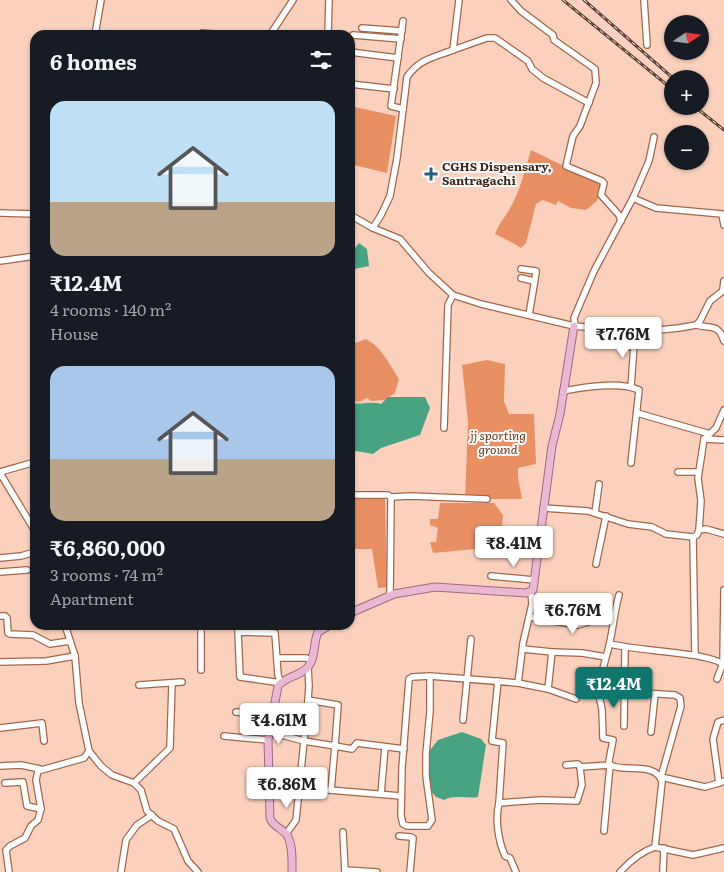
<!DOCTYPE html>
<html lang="en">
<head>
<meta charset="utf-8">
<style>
  :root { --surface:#171b24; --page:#242831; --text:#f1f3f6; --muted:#9ea1a6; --accent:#0f766e }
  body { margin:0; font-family:Literata,serif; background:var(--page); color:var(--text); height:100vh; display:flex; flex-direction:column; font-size:19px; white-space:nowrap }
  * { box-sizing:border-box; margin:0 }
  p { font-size:16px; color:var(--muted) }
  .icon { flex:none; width:28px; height:28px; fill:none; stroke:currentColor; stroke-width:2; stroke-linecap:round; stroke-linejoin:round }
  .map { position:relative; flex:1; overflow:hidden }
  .sheet { position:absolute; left:30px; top:30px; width:325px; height:600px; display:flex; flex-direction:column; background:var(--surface); border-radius:15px; box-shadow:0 1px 4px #0004 }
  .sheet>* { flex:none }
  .needle { width:32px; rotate:77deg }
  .tools { position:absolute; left:664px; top:15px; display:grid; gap:10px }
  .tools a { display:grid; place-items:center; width:45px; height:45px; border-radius:50%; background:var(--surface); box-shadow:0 1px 4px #0004; font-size:25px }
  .price { position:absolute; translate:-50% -42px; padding:0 11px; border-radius:5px; background:#fff; color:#222; font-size:16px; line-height:32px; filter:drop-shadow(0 1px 2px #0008) }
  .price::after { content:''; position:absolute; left:50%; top:30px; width:15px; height:11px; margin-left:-8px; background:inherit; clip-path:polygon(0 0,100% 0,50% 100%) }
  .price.on { background:var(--accent); color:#fff }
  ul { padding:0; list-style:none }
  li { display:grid; align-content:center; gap:10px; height:265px; padding:0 20px }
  li span { display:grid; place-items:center; height:155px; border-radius:15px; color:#555 }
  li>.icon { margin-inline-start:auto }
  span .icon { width:90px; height:90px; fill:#fffc; stroke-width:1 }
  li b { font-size:21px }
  h2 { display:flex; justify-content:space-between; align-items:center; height:60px; padding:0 20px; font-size:21px }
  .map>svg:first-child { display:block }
  .green { fill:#e88f63 }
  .water { fill:#48a382 }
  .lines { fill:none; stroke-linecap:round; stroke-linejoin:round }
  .minor-casing { stroke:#a36648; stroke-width:8 }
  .major-casing { stroke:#a4687e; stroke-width:9 }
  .minor { stroke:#fff; stroke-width:5.5 }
  .major { stroke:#e9b9d3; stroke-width:7 }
  .rail-casing { stroke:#614537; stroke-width:3 }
  .rail { stroke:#fcfcfc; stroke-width:1; stroke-dasharray:4; stroke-linecap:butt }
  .poi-dot { fill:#246178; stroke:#fcfcfc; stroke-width:2 }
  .labels { text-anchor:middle; stroke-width:4; stroke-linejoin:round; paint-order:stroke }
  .poi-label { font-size:12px; font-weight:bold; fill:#402619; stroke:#fcfcfc; text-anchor:start }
  .park-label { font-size:12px; font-style:italic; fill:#6a3920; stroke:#fcfcfc }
</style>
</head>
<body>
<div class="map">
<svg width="724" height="872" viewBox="0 0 724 872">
  <rect width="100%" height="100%" fill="#fbd1be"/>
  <g class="green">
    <path d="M350,106L396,116L387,173L350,164Z"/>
    <path d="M531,150L574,171L603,182L597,201L586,210L571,208L558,201L556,205L543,200L536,204L526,243L521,248C513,242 504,239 495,234C499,223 504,219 509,210C520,192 525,170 531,150Z"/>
    <path d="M366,339C382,347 389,364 399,379L395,393L385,400L371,401L367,398L359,402L350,400V345Z"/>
    <path d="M487,360L505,364L504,401L509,414H534L536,464L518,468V477L522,499H465L468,422L462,365Z"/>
    <path d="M381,495L385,499L387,587L378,588L372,549H350V498Z"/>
    <path d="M440,503H494L503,515L501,539L486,548L433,553L430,542H436L438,528L430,525V519H438Z"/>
  </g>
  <g class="water">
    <path d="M359,243L367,249L369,266L350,270V247L354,249Z"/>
    <path d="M388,397H425L430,408L420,435L381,448L373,454L350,450V403C361,405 370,401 381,404Z"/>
    <path d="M462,732L481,739L486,745L478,797C466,799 455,794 444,800L436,797L430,790L427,754L438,740Z"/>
  </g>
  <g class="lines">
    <g class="minor-casing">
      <g id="minor">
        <path d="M511,0L521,11L553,35L554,40L595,69L596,83L580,126L573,136L566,166L602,181L604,183L601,195L619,215L621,221"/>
        <path d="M644,0L647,45"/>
        <path d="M362,28L402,31"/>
        <path d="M202,33L225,35"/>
        <path d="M95,35L101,0"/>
        <path d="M270,35L293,0"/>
        <path d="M328,35L329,0"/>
        <path d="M353,35L401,39"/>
        <path d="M453,50L487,38H495L528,61L532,69L543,78L589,103"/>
        <path d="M350,52L398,58"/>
        <path d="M350,84L394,89"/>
        <path d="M403,109L391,106L403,21"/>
        <path d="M654,137L649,161L633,198L656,208L722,214L724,225"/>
        <path d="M0,213L35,214"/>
        <path d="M350,215L373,228L381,215L390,196L397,158L407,77C419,59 435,57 453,50L459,0"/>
        <path d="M373,228L400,239L429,273L453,295L481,304L574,326L638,332L679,328L696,325L700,321L710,301L724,290"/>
        <path d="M0,261L35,256"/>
        <path d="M521,269L536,271V273L529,315"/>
        <path d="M521,278L534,281"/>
        <path d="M723,289L724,281"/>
        <path d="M696,325C711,329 718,323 724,341"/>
        <path d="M575,326L574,318L594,271L633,198"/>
        <path d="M631,387L635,331"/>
        <path d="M563,391C584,387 619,381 639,390L631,463"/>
        <path d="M637,413L710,434"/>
        <path d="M444,428L448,305L453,295"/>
        <path d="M704,439L724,440"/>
        <path d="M0,472L35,462"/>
        <path d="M678,472H698"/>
        <path d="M0,473L35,531"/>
        <path d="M350,495H388L391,497L390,596"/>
        <path d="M391,497L410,496L487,499"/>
        <path d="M543,508L588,511L628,524L652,527L666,534L693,537L697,535L699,530L701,501L698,478L704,439L716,428L724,410"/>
        <path d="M595,513L599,484"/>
        <path d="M699,530L706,529L724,534"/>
        <path d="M693,537L695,655"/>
        <path d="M0,558L21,556L35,552"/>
        <path d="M596,564L606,516"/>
        <path d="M0,572L27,570"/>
        <path d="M491,576L534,580"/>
        <path d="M0,616H5L7,618L8,633L10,634L33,635L50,644L70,641"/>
        <path d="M529,617L578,625L614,614"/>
        <path d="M65,625L75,656L79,703L89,751L101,766L112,775L134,783L141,790L147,811L158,821L174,829L188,861L198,872"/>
        <path d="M238,625V632L240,677L281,683L278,675L275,633L238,632"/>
        <path d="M611,644C635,651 710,652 724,665"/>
        <path d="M523,649L552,652L548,689L518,683L523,643L532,604L531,592"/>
        <path d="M552,652L582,653L606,657L599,684V696L602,709L603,738L613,740L609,761L610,765C625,773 656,761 662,782L655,847C640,852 630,861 620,872"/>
        <path d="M606,657C613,636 613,616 619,595"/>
        <path d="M277,658H306L311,660"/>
        <path d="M0,662L46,661L75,656"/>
        <path d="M308,667L309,686L308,700"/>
        <path d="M201,670V625"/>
        <path d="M430,676V711L426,754V776L432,820L428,826H407L403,824L401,816L402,768L409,679L412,677L430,676L518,683"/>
        <path d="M717,679L723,663L724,590"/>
        <path d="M498,681L492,741L503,743L499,803C495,819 498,840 505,856L510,858L516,872"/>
        <path d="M139,685L182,682"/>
        <path d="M548,689L576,699"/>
        <path d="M599,690L675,695L680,698L681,706L661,777L705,787L719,783"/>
        <path d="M308,700L338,705L335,746L304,741Z"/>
        <path d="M236,712L272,715"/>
        <path d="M463,720L471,639"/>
        <path d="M724,720L718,722L713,739L719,783L724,781"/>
        <path d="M624,726L625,648"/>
        <path d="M0,728L42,723L44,741"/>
        <path d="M270,732L304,741L296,820L286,834"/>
        <path d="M651,732L655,694"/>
        <path d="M224,736L268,740"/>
        <path d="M566,765L578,764L580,767"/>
        <path d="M0,766L21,765L40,769"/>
        <path d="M5,783L23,782L27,806L41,809"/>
        <path d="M134,783L170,748L172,683"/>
        <path d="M269,785L401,796"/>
        <path d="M331,790L335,746L352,749L357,743L404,749"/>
        <path d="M381,794L385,747"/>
        <path d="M499,803L541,800L577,801L582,785L580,767L610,765L604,831"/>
        <path d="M343,832L345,872"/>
        <path d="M399,836L411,837L413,838L410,872"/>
        <path d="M655,847L693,855L724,848"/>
        <path d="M345,870L377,872"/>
        <path d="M9,872L6,850L10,846L25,838L31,826L38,820L41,809L36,780L38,771L84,758L89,751"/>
        <path d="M121,872L126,840L137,825L152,815"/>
        <path d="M663,872L664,848"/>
      </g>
    </g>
    <g class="major-casing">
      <g id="major">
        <path d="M350,613L394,594L435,587L526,593L533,590L552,446L560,414L574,326"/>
        <path d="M292,872C292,861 293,845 287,835C282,828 273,827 270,818L268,740L278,686C286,676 301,676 308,667C316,657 313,643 318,632L330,625"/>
      </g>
    </g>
    <use href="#minor" class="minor"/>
    <use href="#major" class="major"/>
    <g class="rail-casing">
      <g id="rail">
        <path d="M563,0L672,89"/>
        <path d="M584,0L674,79"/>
        <path d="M694,106L724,130"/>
      </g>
    </g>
    <use href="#rail" class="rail"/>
  </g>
  <path class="poi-dot" d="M428.5 166.5h5v5h5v5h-5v5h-5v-5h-5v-5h5z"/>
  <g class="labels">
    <g class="poi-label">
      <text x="442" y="171">CGHS Dispensary,<tspan x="442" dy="14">Santragachi</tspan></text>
    </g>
    <g class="park-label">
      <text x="498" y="440">jj sporting<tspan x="498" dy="14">ground</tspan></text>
    </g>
  </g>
</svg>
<div class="tools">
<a><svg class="needle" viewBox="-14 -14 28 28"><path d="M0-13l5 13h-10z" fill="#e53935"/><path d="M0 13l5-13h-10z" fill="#9ea1a6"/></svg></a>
<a>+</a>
<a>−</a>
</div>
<b class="price" style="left:623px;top:359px">₹7.76M</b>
<b class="price" style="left:514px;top:568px">₹8.41M</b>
<b class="price" style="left:573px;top:635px">₹6.76M</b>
<b class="price on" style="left:614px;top:709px">₹12.4M</b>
<b class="price" style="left:279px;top:745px">₹4.61M</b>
<b class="price" style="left:287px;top:809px">₹6.86M</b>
<section class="sheet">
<h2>6 homes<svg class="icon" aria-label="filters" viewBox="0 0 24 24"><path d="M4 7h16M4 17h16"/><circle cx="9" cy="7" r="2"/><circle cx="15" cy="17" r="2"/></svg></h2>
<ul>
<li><span style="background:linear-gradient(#bfe0f5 65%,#b9a48a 0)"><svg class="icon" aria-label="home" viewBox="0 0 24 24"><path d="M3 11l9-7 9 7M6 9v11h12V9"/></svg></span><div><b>₹12.4M</b><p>4 rooms · 140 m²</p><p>House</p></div></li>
<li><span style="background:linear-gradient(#a9c7e8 60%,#b9a48a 0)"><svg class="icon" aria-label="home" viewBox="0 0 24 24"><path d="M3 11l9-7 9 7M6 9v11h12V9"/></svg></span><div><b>₹6,860,000</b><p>3 rooms · 74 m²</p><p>Apartment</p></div></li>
</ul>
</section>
</div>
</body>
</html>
